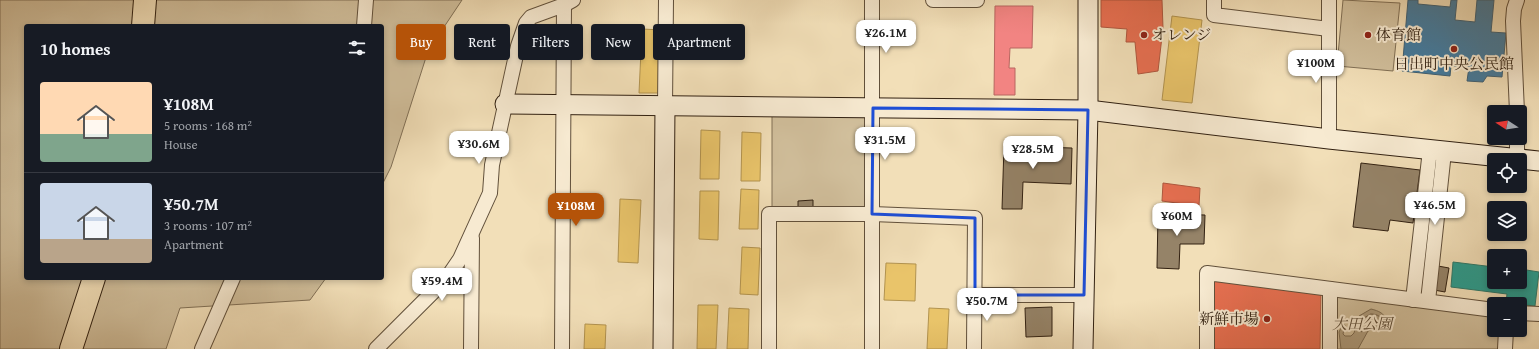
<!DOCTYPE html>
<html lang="en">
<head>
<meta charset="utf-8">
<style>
  :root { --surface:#171b24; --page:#20242c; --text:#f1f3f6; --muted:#9ea1a6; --line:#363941; --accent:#b45309 }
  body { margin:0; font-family:"Gentium Book Plus","Noto Serif JP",serif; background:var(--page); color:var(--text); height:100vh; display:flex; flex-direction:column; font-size:15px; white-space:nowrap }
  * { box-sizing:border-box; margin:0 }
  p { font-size:13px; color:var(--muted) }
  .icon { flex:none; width:22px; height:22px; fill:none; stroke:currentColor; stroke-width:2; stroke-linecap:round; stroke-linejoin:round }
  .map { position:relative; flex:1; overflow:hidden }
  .details { position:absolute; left:24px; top:24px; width:360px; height:256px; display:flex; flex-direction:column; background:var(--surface); border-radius:4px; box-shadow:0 2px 6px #0003 }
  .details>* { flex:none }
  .hud { position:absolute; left:396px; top:24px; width:380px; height:36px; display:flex; gap:8px }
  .needle { width:26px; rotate:282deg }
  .tools { position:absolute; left:1487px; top:105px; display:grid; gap:8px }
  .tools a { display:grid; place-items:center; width:40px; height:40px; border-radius:4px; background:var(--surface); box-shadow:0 2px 6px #0003; font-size:20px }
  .price { position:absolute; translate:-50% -34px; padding:0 9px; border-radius:8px; background:#fff; color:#222; font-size:13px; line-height:26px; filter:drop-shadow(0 1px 2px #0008) }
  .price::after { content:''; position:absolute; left:50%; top:24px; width:12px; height:9px; margin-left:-6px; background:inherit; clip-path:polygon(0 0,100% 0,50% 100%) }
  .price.active { background:var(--accent); color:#fff }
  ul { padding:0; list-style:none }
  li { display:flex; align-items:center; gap:12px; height:100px; padding:0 16px }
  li+li { border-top:1px solid var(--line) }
  li span { display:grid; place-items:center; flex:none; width:112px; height:80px; border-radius:4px; color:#555 }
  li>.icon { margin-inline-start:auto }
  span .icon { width:48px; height:48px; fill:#fffc; stroke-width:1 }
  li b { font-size:17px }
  h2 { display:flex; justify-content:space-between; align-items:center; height:48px; padding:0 16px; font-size:17px }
  .tag { padding:0 14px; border-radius:4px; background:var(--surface); box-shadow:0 2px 6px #0003; font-size:14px; line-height:36px }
  .tag.active { background:var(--accent); color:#fff }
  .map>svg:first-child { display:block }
  .green { fill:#d1bf9c; stroke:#817056 }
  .water { fill:#b09e7f; stroke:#7d6c53 }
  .homes { fill:#e9c46a; stroke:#b2934f }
  .shops { fill:#e76f51; stroke:#b0573e }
  .schools { fill:#2a9d8f; stroke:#2c7869 }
  .health { fill:#f28482; stroke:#b86660 }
  .public { fill:#457b9d; stroke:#3f6073 }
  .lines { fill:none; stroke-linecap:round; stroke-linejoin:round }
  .shore { stroke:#705f48; stroke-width:1 }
  .building { fill:#958368; stroke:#312011 }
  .street-casing { stroke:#61503b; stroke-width:16 }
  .secondary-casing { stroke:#312011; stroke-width:21 }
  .highway-casing { stroke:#312011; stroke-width:24 }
  .street { stroke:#f7ead1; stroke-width:14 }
  .secondary { stroke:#f7ead1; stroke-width:19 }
  .highway { stroke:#f2dfb8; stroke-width:22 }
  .marked { fill:none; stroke:#1d4ed8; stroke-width:3; stroke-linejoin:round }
  .poi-dot { fill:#8f2418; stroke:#f7ead1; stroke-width:1.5 }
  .labels { text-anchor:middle; stroke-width:4; stroke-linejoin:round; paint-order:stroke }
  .poi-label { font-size:15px; fill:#312011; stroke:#f7ead1; text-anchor:start }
  .park-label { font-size:15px; font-style:italic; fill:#594834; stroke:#f7ead1 }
</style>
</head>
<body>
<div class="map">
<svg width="1539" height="349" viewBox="0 0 1539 349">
  <rect width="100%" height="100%" fill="#f2dfb8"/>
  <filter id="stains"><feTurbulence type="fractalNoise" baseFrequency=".005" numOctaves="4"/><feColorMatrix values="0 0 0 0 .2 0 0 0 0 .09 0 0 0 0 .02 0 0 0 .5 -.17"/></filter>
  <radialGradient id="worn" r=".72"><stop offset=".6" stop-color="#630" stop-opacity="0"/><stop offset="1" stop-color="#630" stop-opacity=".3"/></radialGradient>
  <g class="green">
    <path d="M0,0H462L428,51L391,167L382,185V26H26V278H326L310,300L180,308L166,349H0Z"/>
    <path d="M1343,0L1400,3L1393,71L1337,66Z"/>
    <path d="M866,114V208L772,209V115Z"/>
    <path d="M1336,296L1494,315V330H1501L1500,349H1335Z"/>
  </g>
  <path class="water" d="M1371,309C1379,311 1384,313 1387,321L1385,329H1373L1368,331L1358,349H1341L1339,332L1343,324L1345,325L1343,334L1345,336H1351L1354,333L1359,316Z"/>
  <g class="homes">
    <path d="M1172,16L1202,20L1192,103L1162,100Z"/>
    <path d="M642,29L662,30L659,93H639Z"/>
    <path d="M701,130L720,131L719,179H700Z"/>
    <path d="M742,132L761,133L760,181H741Z"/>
    <path d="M741,189L759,190L758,229H739Z"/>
    <path d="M700,191H719L718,240L699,239Z"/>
    <path d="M620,199L641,200L638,263L618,262Z"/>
    <path d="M742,247L760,248L758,295L740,294Z"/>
    <path d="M886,263L916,264L915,301L884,300Z"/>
    <path d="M698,305H718L716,349H697Z"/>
    <path d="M729,308L749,309L748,349H727Z"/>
    <path d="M929,308L949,309L947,349H927Z"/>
    <path d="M585,324L606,325L605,349H584Z"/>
  </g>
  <g class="shops">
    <path d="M1101,0H1162L1163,28L1158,71L1138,74L1135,42H1126L1127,29L1101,27Z"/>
    <path d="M1163,183L1200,188L1199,206L1162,201Z"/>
    <path d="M1214,280L1321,289L1320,349H1214Z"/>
  </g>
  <path class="schools" d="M1453,262L1494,267V282H1520V269L1539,272L1535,306L1506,303L1507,294L1451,287Z"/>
  <path class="health" d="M995,6H1033L1032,48H1010L1009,68H1015V95H994Z"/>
  <path class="public" d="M1408,0H1418V4L1450,7L1451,0H1457L1455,20L1475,22L1477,0H1494L1491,32L1506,33L1502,77L1487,76L1483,82L1467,81L1469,67L1451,66L1450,76L1402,71Z"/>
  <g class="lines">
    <path class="shore" d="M1371,314C1377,314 1384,317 1382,325L1371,326L1361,332L1360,330L1363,319Z"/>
  </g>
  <g class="building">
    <path d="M1004,146L1072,148L1071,184L1023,182L1022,209H1002Z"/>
    <path d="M1361,163L1420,170L1413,223L1390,220L1388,231L1353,227Z"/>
    <path d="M813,200V209H798V201Z"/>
    <path d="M1158,214L1205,215L1204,244H1180L1179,269L1157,268Z"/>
    <path d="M1438,266L1449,268L1445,292L1434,290Z"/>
    <path d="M1052,307V336L1026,337L1025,308Z"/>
  </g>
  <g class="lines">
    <g class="street-casing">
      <g id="street">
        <path d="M933,0H977"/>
        <path d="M1214,0V15L1329,29"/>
        <path d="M1517,0L1514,9L1513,21L1517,112"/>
        <path d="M364,26L366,0"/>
        <path d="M665,106L666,0"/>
        <path d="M1329,139V0"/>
        <path d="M1517,158V138"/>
        <path d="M975,295H1084"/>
        <path d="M1413,300L1430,150"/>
        <path d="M1428,301L1444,152"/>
        <path d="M1520,313L1539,314"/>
        <path d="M202,349L233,278"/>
        <path d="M376,349L447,278L460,259L490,193L492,165L518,46L526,23L531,17L564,5L573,0"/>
        <path d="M471,349L472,238"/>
        <path d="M562,349L564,5"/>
        <path d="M769,349V214H872L975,218L974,349"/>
        <path d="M872,349V0"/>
        <path d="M1207,349V273L1494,310"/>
        <path d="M1330,349V289"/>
        <path d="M1505,349L1506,330"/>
      </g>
    </g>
    <g class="secondary-casing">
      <g id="secondary">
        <path d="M505,104L1088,110L1329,139L1539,161"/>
        <path d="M663,349L665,106"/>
        <path d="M1083,349L1088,110V0"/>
      </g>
    </g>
    <g class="highway-casing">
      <g id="highway">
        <path d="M143,26L145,0"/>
        <path d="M71,349L94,278"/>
      </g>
    </g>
    <use href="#street" class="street"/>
    <use href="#secondary" class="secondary"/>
    <use href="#highway" class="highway"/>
  </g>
  <path class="marked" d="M873,108L1088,110L1084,295H975V218L872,214Z"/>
  <g class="poi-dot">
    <circle cx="1144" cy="35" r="4"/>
    <circle cx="1368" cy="35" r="4"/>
    <circle cx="1454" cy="49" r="4"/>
    <circle cx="1267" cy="319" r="4"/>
  </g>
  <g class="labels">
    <g class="poi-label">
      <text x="1152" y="40">オレンジ</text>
      <text x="1376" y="40">体育館</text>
      <text x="1454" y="69" text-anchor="middle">日出町中央公民館</text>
      <text x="1259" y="324" text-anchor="end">新鮮市場</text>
    </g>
    <g class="park-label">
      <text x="1362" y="329">大田公園</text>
    </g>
  </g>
  <rect width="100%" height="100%" filter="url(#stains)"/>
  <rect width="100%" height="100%" fill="url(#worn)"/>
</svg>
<div class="tools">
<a><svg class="needle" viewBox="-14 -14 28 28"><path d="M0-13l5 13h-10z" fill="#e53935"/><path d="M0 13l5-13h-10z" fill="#9ea1a6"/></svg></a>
<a><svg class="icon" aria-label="locate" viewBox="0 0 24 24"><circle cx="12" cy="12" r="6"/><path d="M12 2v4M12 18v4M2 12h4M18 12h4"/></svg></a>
<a><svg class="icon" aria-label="layers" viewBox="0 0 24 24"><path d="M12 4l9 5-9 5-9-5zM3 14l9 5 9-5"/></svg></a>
<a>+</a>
<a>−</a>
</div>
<b class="price" style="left:886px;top:54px">¥26.1M</b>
<b class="price" style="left:1316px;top:84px">¥100M</b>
<b class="price" style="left:885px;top:161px">¥31.5M</b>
<b class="price" style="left:479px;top:165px">¥30.6M</b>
<b class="price" style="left:1033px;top:170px">¥28.5M</b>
<b class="price" style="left:1435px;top:226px">¥46.5M</b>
<b class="price active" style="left:576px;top:227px">¥108M</b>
<b class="price" style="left:1177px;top:237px">¥60M</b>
<b class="price" style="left:442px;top:302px">¥59.4M</b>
<b class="price" style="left:987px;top:322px">¥50.7M</b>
<div class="hud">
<a class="tag active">Buy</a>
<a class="tag">Rent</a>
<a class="tag">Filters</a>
<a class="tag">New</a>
<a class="tag">Apartment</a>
</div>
<section class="details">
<h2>10 homes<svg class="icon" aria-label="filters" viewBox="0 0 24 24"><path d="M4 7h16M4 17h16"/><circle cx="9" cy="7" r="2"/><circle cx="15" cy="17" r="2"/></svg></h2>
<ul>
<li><span style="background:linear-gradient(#ffd9b3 65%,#7fa58c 0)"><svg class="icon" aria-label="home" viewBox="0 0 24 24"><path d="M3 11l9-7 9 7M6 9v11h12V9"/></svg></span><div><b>¥108M</b><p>5 rooms · 168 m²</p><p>House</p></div></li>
<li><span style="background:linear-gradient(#c9d6e8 70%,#b9a48a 0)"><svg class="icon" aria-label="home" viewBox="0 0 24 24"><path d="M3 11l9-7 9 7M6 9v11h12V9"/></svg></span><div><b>¥50.7M</b><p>3 rooms · 107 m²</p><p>Apartment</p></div></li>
</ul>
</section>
</div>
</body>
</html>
